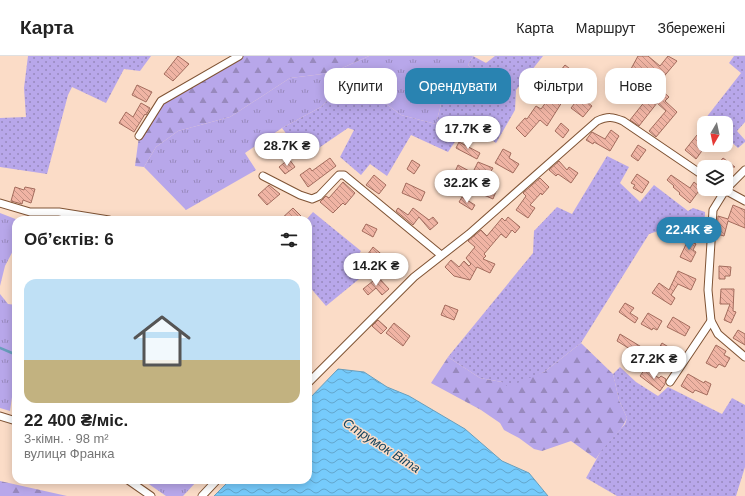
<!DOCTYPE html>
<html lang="uk">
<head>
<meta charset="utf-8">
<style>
  :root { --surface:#fff; --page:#f2f2f2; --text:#222; --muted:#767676; --line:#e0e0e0; --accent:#2983b1 }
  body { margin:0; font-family:Helvetica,sans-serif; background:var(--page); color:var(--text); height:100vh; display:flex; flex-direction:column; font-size:15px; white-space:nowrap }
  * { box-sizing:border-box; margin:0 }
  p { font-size:13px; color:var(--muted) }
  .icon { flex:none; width:22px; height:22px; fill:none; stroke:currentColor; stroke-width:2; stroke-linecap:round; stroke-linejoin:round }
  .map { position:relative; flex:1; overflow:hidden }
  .drawer { position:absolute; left:12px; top:160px; width:300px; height:268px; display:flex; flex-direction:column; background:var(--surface); border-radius:12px; box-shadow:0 2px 10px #0003 }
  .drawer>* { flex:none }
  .hud { position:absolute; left:324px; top:12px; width:361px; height:36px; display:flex; gap:8px }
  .needle { width:26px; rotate:189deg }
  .fabs { position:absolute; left:697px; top:60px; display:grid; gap:8px }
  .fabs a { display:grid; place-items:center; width:36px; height:36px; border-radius:8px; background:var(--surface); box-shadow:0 2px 10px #0003; font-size:20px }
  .price { position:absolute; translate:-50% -34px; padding:0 9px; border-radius:14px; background:#fff; color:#222; font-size:13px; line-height:26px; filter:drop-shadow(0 1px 2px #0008) }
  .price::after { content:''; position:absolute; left:50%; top:24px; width:12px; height:9px; margin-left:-6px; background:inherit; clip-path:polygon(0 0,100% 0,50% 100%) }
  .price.active { background:var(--accent); color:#fff }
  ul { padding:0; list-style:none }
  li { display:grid; align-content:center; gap:8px; height:212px; padding:0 12px }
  li span { display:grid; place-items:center; height:124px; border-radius:12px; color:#555 }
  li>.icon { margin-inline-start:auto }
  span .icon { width:72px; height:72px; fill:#fffc; stroke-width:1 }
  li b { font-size:17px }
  h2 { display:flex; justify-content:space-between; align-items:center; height:48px; padding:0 12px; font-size:17px }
  .tag { padding:0 14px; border-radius:12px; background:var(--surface); box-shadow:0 2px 10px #0003; font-size:14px; line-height:36px }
  .tag.active { background:var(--accent); color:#fff }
  header { display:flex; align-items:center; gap:24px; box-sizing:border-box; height:56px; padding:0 20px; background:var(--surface); border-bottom:1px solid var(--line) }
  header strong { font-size:19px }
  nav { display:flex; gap:22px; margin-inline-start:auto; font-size:14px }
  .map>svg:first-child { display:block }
  .grass { fill:url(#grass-tufts) }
  .forest { fill:url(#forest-firs) }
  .garden { fill:url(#garden-dots) }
  .water { fill:url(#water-waves); stroke:#689ebc }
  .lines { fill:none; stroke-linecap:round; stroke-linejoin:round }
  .stream { stroke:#689ebc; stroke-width:2.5 }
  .building { fill:url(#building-back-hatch); stroke:#a36c5d }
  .minor-casing { stroke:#7f5334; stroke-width:9 }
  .minor { stroke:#fff; stroke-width:7 }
  .labels { text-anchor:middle; stroke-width:3; stroke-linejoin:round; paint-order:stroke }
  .water-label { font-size:13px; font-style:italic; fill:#14445d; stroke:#fbdcc7 }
</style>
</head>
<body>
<header>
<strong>Карта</strong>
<nav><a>Карта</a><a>Маршрут</a><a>Збережені</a></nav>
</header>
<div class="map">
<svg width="745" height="440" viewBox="0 0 745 440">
  <defs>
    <pattern id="grass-tufts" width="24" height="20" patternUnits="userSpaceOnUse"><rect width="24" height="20" fill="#b8a7ea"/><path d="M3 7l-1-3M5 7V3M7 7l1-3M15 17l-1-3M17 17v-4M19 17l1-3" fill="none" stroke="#9889bd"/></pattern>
    <pattern id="forest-firs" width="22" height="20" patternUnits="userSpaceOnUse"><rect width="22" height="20" fill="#b8a7ea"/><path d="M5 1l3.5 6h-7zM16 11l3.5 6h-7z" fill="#9889bd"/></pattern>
    <pattern id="garden-dots" width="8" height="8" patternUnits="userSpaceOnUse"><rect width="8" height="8" fill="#b8a7ea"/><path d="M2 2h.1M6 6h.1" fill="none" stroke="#9889bd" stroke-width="1.8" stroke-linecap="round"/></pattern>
    <pattern id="water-waves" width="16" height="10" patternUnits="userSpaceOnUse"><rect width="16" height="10" fill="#76cbfc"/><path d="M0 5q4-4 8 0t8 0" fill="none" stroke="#63a6cc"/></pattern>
    <pattern id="building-back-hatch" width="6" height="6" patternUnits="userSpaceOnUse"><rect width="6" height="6" fill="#f0b4a4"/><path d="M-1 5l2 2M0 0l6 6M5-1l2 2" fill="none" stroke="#c49385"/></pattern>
  </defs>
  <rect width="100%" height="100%" fill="#fbdcc7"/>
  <g class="grass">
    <path d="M369,0H473L468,9L475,15L466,42L441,48L436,68L401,59L357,26L346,25L321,51L282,72L245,97L256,114L186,154L144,111L156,91L178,75L230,61L290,22L331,17Z"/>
    <path d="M0,157L18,164H16V189L5,210L0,230Z"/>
    <path d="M0,238L8,248L16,249V313L10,355L0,352Z"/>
    <path d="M143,424H198L183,440H166Z"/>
  </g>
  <g class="forest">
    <path d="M239,0H369L331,17L290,22L230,61L178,75L156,91L144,111L135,110L139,80L161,45Z"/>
    <path d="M581,287L613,318L619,344L627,362C621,377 605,388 596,403L571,385L542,395L534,393L519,382L504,374L500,367L481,354L431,327L448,301L480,322L502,326L528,321L544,316Z"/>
    <path d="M0,425L67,440H0Z"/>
  </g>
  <g class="garden">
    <path d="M28,0H151L140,15L124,13L106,47L72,31L68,39L47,118L0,111V62L26,61L24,32Z"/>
    <path d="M473,0L486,7L495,0H543L516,34L515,54L496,87L480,75L461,77L448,96L411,79L387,120L370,108L361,119L340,101L354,74L348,72L304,102L282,72L321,51L346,25L357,26L401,59L436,68L441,48L466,42L475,15L468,9Z"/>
    <path d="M734,0H745V66L737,75L745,84V86L738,92L726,81V67H704V76L698,72L741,17L729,7Z"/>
    <path d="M607,100L629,111L620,127L640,146L654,129L688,155L693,152L705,156L704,184L667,172L649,178L581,287L544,316L508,331L502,326L480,322L448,301L533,197L534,175L557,151L572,158Z"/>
    <path d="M313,156L361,195L352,208L364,219L326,250L308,229V164H306Z"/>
    <path d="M620,311L636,326L658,340L668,331L722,358L732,342L745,349V411L736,440H617L586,422L601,395L625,368L627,362L619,344L613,318Z"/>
  </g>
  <path class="water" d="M338,313L364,316L387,331L409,340L465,373L502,405L529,417L548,440H214L230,424H308V344Z"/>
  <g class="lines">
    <path class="stream" d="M0,292L12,297L16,296"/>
  </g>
  <g class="building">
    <path d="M178,0L189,8L173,25L164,18Z"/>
    <path d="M638,0H648L660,10L668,0L677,5L655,31L640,19L636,27L626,22Z"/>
    <path d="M565,9L578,19L581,15L593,24L590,28L596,32L587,46L592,50L583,61L571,52L585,34L574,27L547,70L540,64L525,81L516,72L525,62L527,63L536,50L541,53L552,38L529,22L534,15L557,31L565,19L560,15Z"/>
    <path d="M623,22L630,26L619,47L607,41L617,23L621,25Z"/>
    <path d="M137,29L152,36L146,46L132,39Z"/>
    <path d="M657,30L669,41L665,45L677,56L656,81L649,75L666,55L657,47L639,70L630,64Z"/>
    <path d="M141,47L150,52L146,59L145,58L134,76L119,67L126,56L133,61Z"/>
    <path d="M561,67L569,74L563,82L555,75Z"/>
    <path d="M611,74L619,80L610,95L594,86L593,88L586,84L592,76L605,83Z"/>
    <path d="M697,79L704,85V92L696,103L685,94Z"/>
    <path d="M459,86L480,97L477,103L456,92Z"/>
    <path d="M638,89L646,94L638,105L631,100Z"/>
    <path d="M503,93L511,97L509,102L519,108L513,117L495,107Z"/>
    <path d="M330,102L336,110L308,131L300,119L310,112L312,115Z"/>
    <path d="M723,102L735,111H716Z"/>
    <path d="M289,103L295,111L285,118L279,111Z"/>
    <path d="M412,104L420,109L414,118L407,113Z"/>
    <path d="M559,105L567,114L569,111L578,117L571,127L558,118L556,120L549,114Z"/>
    <path d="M478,106L493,112L486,124L473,116Z"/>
    <path d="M458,109L471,116L466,124L454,118Z"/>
    <path d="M637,118L649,126L642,137L633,132L635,129L631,127Z"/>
    <path d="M374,119L386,129L379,138L366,129Z"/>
    <path d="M671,119L690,132L694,126L701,132L690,147L679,138L680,137L673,131L674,130L667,124Z"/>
    <path d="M540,122L549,131L542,139L541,137L530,149L535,152L528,162L516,154L526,140L523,137Z"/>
    <path d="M343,126L355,137L345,149L343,147L333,157L320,146L326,140L329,142Z"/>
    <path d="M406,127L425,136L421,145L402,137Z"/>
    <path d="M481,127L497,133L493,143L477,136Z"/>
    <path d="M269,129L280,138L267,149L258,139Z"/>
    <path d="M15,131L24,134L25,131L35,133L31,147L23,144L22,148L11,145Z"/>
    <path d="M462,141L475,149L472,154L459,146Z"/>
    <path d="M733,149L745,154V172L728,165L724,180L717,178L718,160L728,163Z"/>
    <path d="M293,152L301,160L297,164H280Z"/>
    <path d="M398,152L408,159L413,152L429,164L433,161L438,167L430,174L419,161L413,169L396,155Z"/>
    <path d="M508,161L520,171L515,177L512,174L506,182L501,178L484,198L486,200L483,203L495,208L490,217L477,211L470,224L454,220L445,211L451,204L459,211L464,205L469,210L471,208L466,202L475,191L468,185L481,174L487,180L502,162L505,165Z"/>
    <path d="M366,168L377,173L373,181L362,175Z"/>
    <path d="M688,184L696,188L693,194L696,196L691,206L680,201Z"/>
    <path d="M373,191L386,202L376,215L363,205Z"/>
    <path d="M719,210L731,211L730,220H725V223H719Z"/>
    <path d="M678,215L696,223L691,234L678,228L671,239L675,242L671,249L652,237L659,227L669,234Z"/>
    <path d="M378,221L389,233L382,239L376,232L368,239L363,233Z"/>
    <path d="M721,233H734L733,255L736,256L731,267L724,264L730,248H720Z"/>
    <path d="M625,247L634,252L630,257L638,262L635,267L619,256Z"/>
    <path d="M445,249L458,254L454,264L441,259Z"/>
    <path d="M648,257L662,265L657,274L653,272L652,274L641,268Z"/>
    <path d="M673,261L690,271L685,280L667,271Z"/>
    <path d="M378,264L387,272L381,278L372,270Z"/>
    <path d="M394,267L410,280L403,290L386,277Z"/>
    <path d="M738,274L745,278V289L733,282Z"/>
    <path d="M620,278L653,298L648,306L629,295L630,293L617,285Z"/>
    <path d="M662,287L675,295L669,305L656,297Z"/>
    <path d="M716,289L726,295L724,299L730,302L725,311L719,308L716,312L706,307Z"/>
    <path d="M645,313L659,322L661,320L666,323L665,328L660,335L640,320Z"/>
    <path d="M688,318L704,327L705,325L711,328L707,339L695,334L693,337L681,330Z"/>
  </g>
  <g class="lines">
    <g class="minor-casing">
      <g id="minor">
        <path d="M139,80L161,45L239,0"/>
        <path d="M263,120L300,139L312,143L319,140L339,119H344L441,199"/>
        <path d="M723,133L745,145"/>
        <path d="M726,133L713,154L708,234L711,265L718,278L745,301"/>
        <path d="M726,133L745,114"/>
        <path d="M0,147L30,156H59L109,164"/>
        <path d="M670,326L711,265"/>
        <path d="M308,327L414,221L469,178L597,65C608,60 613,61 623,65L704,120"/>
        <path d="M0,360L16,365"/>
        <path d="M128,424L151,440"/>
        <path d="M202,440L217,424"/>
      </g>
    </g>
    <use href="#minor" class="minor"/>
  </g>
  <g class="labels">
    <g class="water-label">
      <text transform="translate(382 389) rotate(33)" y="5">Струмок Віта</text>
    </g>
  </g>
</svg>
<div class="fabs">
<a><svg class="needle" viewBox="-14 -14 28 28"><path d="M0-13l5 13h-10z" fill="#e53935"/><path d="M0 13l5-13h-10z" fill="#767676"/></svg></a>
<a><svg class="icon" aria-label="layers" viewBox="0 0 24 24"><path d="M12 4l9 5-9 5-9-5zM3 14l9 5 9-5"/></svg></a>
</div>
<b class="price" style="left:468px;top:94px">17.7K ₴</b>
<b class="price" style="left:287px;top:111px">28.7K ₴</b>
<b class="price" style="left:467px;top:148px">32.2K ₴</b>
<b class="price active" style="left:689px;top:195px">22.4K ₴</b>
<b class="price" style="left:376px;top:231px">14.2K ₴</b>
<b class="price" style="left:654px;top:324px">27.2K ₴</b>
<div class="hud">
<a class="tag">Купити</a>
<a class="tag active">Орендувати</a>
<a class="tag">Фільтри</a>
<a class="tag">Нове</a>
</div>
<section class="drawer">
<h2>Об’єктів: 6<svg class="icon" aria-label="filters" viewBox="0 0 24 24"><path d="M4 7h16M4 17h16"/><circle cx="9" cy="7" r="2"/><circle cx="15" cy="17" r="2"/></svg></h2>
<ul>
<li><span style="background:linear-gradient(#bfe0f5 65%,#c2b280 0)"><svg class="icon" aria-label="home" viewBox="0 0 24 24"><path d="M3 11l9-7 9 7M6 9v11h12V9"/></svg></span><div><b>22 400 ₴/міс.</b><p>3-кімн. · 98 m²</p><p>вулиця Франка</p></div></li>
</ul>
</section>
</div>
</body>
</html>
